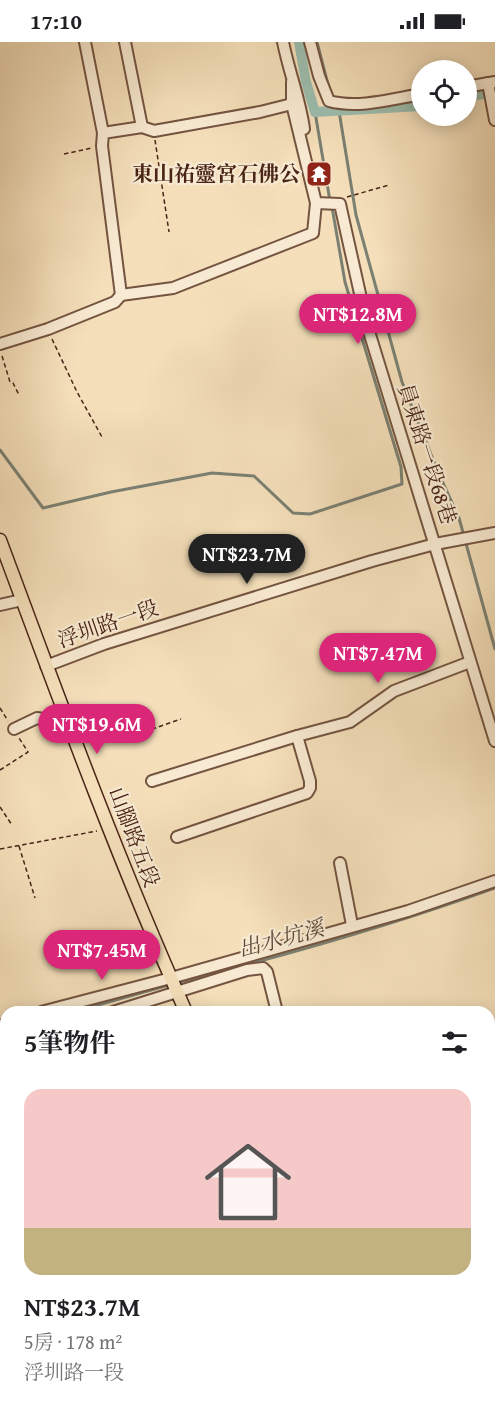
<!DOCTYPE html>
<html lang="zh-TW">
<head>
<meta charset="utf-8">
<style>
  :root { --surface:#fff; --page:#f2f2f2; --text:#202124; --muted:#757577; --line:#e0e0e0; --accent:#db2777 }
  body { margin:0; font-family:"Gentium Book Plus","Noto Serif TC",serif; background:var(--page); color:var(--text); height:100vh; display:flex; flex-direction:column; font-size:22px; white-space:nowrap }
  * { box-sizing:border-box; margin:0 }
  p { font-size:20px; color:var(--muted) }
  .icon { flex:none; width:33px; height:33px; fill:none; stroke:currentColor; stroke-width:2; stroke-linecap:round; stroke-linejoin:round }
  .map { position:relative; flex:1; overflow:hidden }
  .drawer { position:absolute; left:0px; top:964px; width:495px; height:404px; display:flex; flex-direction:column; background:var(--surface); border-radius:18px 18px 0 0; box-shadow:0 3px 15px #0003 }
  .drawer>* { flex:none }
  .fabs { position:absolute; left:411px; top:18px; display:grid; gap:12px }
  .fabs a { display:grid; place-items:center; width:66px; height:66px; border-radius:50%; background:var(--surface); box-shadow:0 3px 15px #0003; font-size:30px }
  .price { position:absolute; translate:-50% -51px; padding:0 14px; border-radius:21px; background:var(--accent); color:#fff; font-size:20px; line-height:39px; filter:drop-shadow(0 2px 3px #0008) }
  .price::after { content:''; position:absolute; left:50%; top:36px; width:18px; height:14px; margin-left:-9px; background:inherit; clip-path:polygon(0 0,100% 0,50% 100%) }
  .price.on { background:#222; color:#fff }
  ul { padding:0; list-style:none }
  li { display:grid; align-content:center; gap:12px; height:318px; padding:0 24px }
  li+li { border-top:2px solid var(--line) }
  li span { display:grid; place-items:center; height:186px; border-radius:18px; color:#555 }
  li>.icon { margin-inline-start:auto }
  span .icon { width:108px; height:108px; fill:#fffc; stroke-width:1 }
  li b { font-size:26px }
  h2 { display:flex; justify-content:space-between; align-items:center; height:72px; padding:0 24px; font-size:26px }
  .status { display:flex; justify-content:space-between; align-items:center; height:42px; padding:0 30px; background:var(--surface); direction:ltr }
  .status svg { height:16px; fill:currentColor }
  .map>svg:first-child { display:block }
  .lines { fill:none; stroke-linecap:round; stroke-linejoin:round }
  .stream { stroke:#7b8072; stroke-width:3 }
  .canal { stroke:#9cbdae; stroke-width:10 }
  .river { stroke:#9cbdae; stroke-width:18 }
  .minor-casing { stroke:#745440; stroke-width:14 }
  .major-casing { stroke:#492517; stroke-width:15 }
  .path { stroke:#492517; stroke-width:1.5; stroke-dasharray:4.5 3; stroke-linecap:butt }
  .minor { stroke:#f8ead2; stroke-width:10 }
  .major { stroke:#f4dfba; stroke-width:12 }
  .labels { text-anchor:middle; stroke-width:4.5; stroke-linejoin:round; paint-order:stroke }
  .poi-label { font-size:21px; font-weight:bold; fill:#492517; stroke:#f8ead2; text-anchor:end }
  .street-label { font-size:21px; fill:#492517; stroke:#f8ead2 }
  .water-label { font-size:22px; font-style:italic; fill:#5e4b3d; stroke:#f8ead2 }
</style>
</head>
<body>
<div class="status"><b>17:10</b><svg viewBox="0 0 49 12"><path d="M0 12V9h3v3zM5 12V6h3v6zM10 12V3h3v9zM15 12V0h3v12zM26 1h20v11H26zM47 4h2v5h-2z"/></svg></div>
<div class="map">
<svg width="495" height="1367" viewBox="0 0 495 1367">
  <rect width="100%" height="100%" fill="#f4dfba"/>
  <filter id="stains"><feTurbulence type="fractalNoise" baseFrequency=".00333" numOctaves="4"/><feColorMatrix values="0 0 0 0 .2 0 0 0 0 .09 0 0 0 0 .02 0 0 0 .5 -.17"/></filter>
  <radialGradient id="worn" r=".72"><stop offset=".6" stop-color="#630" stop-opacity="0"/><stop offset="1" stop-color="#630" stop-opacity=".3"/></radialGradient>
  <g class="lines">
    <g class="stream">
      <path d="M317,0L330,50"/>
      <path d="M339,69L356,173L402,340L438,430L459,476L495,607"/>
      <path d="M315,70L330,159"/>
      <path d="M0,408L43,466L111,450L212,431L254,434L293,471L310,472L402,442L401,425L345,240L332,165"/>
      <path d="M176,941C284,914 390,884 495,846"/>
      <path d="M73,970L169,943"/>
      <path d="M0,992L6,991"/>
    </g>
    <g class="canal">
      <path d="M299,0L306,40L315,70L422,64"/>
      <path d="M466,55L495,50"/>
    </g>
    <g class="river">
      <path d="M489,1352H495"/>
      <path d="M368,1367L376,1362"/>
    </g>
    <g class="minor-casing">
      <g id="minor">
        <path d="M85,0L103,91"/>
        <path d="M125,0L142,85"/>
        <path d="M283,0C289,30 300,57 304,87"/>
        <path d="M310,0L319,34L329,59C359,67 392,57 422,52"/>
        <path d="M292,40V62L316,161L340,162L367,283L495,699"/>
        <path d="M488,41L495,78"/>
        <path d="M466,45L495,40"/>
        <path d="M121,253L102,104L103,91L142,85L154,89L260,70L292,62"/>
        <path d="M121,253L173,246L313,191L316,161"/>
        <path d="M0,302L48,287L115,260L121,253"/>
        <path d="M0,563L22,558"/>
        <path d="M46,624L104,602L372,519L435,502L495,491"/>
        <path d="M14,687L37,676L54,679H67"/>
        <path d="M152,739L297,694L350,680L394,649L470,620"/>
        <path d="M177,795L307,751L310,746V739L297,694"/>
        <path d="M340,821L352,883"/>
        <path d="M41,970L171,936L408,869L495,839"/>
        <path d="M113,970L247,928L263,926L267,930L277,970"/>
        <path d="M0,984L6,982"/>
        <path d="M0,1004L6,1003"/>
        <path d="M489,1012L495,1008"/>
        <path d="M489,1053L495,1051"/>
        <path d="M489,1103L495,1102"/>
        <path d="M0,1163L6,1162"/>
        <path d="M489,1207L495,1210"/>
        <path d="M489,1343H495"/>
        <path d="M353,1367L359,1362"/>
      </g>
    </g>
    <g class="major-casing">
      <g id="major">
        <path d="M0,498C59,657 117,816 186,970"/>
        <path d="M391,1362L396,1367"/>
      </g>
    </g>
    <g class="path">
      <path d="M155,98L169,190"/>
      <path d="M64,112L92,106"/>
      <path d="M347,155L389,143"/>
      <path d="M52,297L77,350L102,395"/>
      <path d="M2,314L10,340L13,341L19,353"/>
      <path d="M0,666L8,679"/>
      <path d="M78,674L97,667H124L130,676L134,689L144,690L181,677"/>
      <path d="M0,728L28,710L19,696"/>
      <path d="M0,765L12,783"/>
      <path d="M19,804L35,856"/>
      <path d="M0,807L97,789"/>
      <path d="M163,1362L165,1367"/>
    </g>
    <use href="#minor" class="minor"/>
    <use href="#major" class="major"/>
  </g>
  <defs>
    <g id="temple-square" transform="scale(1.35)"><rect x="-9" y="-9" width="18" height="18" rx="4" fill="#8f2418" stroke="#f8ead2"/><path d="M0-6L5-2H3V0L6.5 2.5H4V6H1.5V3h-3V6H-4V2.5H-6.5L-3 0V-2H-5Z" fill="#fff"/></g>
  </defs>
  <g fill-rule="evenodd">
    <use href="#temple-square" x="319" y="132"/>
  </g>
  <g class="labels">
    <g class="poi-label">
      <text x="300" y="139">東山祐靈宮石佛公</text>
    </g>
    <g class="street-label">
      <text transform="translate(427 412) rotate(72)" y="7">員東路一段68巷</text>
      <text transform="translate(108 582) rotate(-19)" y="7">浮圳路一段</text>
      <text transform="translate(134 795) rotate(69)" y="7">山腳路五段</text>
    </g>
    <g class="water-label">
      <text transform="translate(281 896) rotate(-15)" y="8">出水坑溪</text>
    </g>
  </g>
  <rect width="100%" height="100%" filter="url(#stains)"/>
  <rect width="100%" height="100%" fill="url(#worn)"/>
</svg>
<div class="fabs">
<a><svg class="icon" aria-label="locate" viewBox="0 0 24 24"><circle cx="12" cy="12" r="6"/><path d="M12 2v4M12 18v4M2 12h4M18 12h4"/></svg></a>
</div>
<b class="price" style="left:358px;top:303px">NT$12.8M</b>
<b class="price on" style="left:247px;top:543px">NT$23.7M</b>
<b class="price" style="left:378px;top:642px">NT$7.47M</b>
<b class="price" style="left:97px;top:713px">NT$19.6M</b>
<b class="price" style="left:102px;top:939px">NT$7.45M</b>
<section class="drawer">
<h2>5筆物件<svg class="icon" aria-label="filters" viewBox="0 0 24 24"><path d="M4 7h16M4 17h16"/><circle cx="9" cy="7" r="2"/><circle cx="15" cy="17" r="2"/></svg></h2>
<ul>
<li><span style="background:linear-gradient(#f6c9c9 75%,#c2b280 0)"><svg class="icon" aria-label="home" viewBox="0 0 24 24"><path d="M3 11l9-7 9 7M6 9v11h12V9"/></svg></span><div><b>NT$23.7M</b><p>5房 · 178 m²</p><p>浮圳路一段</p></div></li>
</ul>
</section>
</div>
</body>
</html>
